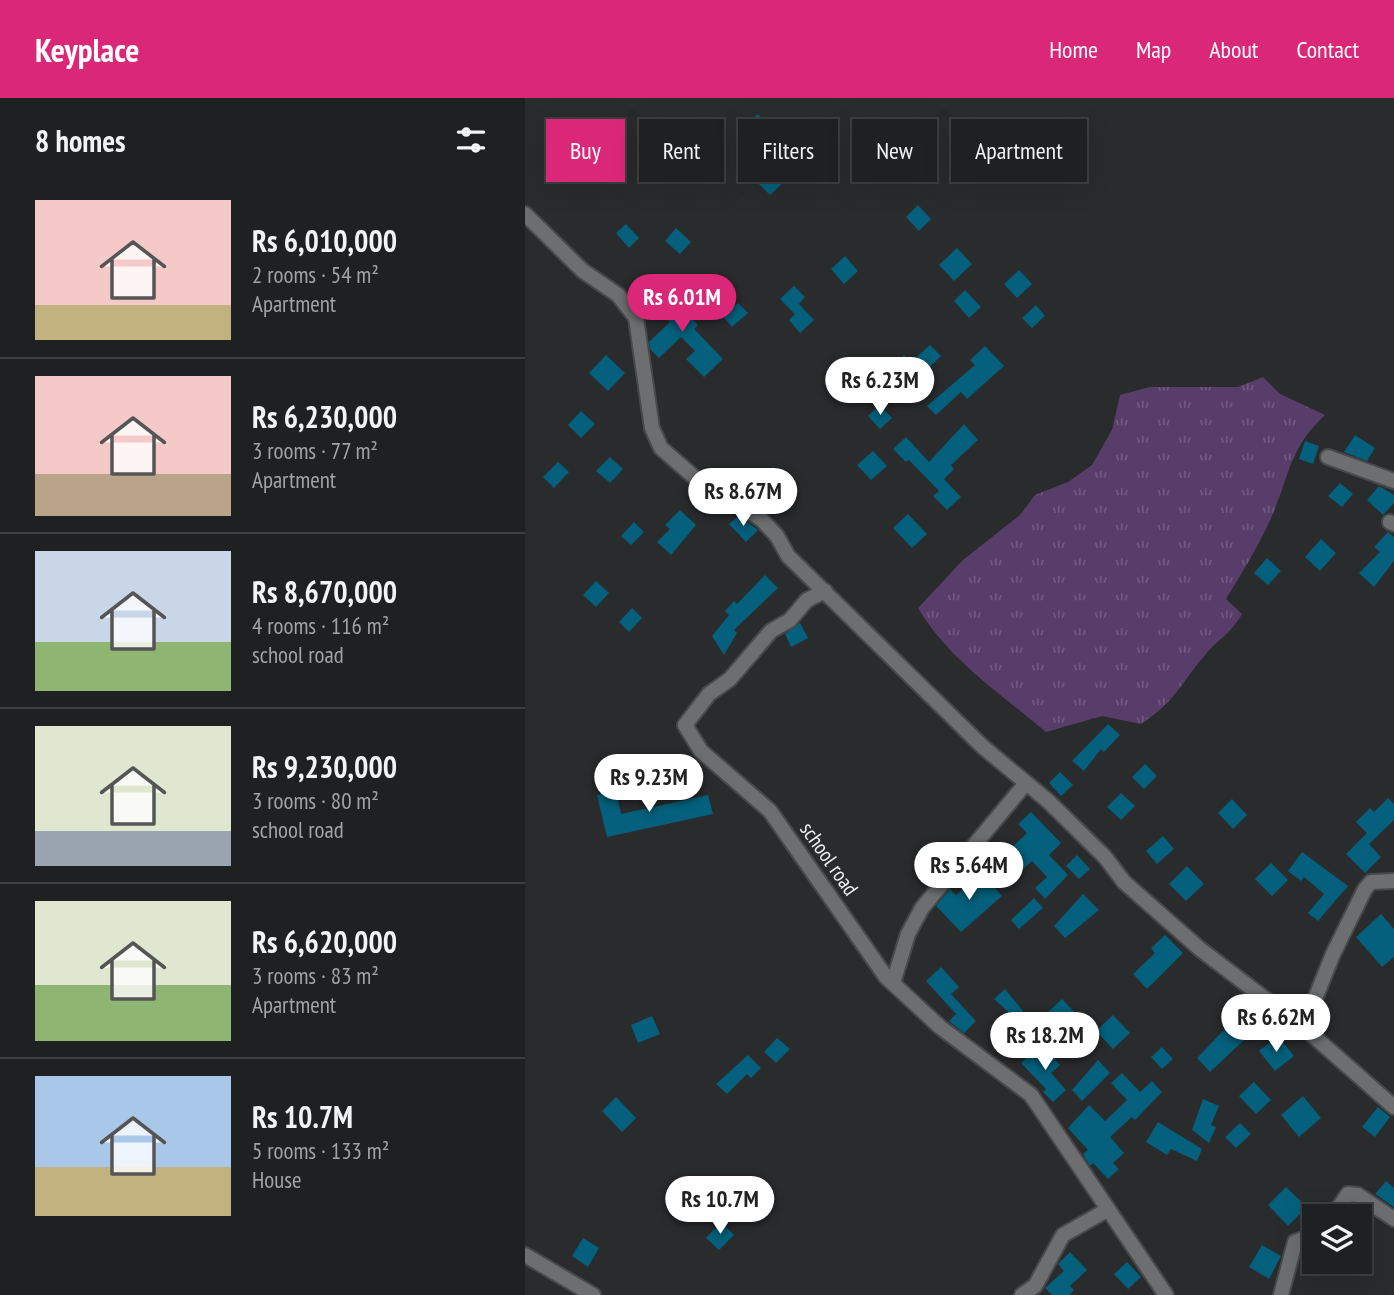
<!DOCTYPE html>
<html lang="en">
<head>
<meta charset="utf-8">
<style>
  :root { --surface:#1f2022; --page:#2c2d2f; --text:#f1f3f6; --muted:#a1a3a5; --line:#3c3e40; --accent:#db2777 }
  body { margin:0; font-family:"PT Sans Narrow",sans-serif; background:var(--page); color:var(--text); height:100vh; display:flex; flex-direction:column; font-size:26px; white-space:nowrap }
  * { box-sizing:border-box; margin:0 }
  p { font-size:23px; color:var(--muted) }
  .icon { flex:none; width:38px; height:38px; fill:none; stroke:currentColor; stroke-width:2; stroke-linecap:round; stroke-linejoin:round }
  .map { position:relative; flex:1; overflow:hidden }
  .panel { display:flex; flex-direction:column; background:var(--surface); width:525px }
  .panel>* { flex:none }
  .hud { position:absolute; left:21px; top:21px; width:665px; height:63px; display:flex; gap:14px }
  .controls { position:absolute; left:777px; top:1106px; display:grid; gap:14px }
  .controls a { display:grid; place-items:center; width:70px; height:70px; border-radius:0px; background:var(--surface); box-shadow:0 7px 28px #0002,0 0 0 2px var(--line); font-size:35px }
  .price { position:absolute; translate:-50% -60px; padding:0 16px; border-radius:24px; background:#fff; color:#222; font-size:23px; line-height:46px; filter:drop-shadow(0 2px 4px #0008) }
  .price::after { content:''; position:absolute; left:50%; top:42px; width:21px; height:16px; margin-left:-10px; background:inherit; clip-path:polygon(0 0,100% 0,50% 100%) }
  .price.active { background:var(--accent); color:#fff }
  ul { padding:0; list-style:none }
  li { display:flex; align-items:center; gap:21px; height:175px; padding:0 35px }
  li+li { border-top:2px solid var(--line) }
  li span { display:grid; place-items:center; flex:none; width:196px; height:140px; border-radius:0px; color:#555 }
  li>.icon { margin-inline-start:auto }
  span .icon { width:84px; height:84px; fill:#fffc; stroke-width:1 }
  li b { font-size:30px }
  h2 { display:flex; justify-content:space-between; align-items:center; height:84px; padding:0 35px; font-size:30px }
  .pill { padding:0 24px; border-radius:0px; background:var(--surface); box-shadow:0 7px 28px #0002,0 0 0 2px var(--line); font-size:24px; line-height:63px }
  .pill.active { background:var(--accent); color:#fff }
  header { display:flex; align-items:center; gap:42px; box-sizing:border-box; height:98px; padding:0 35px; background:var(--accent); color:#fff }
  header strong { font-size:33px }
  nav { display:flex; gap:38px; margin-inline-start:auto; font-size:24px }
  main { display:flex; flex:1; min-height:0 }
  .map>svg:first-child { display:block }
  .grass { fill:url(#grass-tufts) }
  .building { fill:#04607c }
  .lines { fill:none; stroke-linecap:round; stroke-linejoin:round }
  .minor-casing { stroke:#48494a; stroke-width:18 }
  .minor { stroke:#6c6e70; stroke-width:14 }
  .labels { text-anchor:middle; stroke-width:5; stroke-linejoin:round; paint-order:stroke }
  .street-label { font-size:21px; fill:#f1f2f3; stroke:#292b2d }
</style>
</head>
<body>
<header>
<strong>Keyplace</strong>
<nav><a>Home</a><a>Map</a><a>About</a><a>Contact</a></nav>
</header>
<main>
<section class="panel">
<h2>8 homes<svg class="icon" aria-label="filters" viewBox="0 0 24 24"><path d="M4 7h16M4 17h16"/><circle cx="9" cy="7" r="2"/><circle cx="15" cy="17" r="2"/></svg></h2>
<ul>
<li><span style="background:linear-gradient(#f6c9c9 75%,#c2b280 0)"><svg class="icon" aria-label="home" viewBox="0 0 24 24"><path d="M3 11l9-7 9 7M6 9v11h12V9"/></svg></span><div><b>Rs 6,010,000</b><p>2 rooms · 54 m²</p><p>Apartment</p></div></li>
<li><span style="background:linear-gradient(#f6c9c9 70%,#b9a48a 0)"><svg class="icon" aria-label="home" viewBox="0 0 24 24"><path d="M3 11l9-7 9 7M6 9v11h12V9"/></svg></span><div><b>Rs 6,230,000</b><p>3 rooms · 77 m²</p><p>Apartment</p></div></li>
<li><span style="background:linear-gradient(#c9d6e8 65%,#8fb573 0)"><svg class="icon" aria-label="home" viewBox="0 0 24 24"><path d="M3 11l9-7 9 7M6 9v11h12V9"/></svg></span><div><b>Rs 8,670,000</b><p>4 rooms · 116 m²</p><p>school road</p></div></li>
<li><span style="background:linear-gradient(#dfe7d0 75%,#9aa5b1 0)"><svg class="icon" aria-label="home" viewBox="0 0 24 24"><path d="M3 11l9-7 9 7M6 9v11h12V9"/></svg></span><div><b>Rs 9,230,000</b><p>3 rooms · 80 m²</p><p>school road</p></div></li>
<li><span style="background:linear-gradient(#dfe7d0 60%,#8fb573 0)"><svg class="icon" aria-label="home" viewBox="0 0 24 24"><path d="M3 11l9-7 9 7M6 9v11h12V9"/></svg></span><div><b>Rs 6,620,000</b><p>3 rooms · 83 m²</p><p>Apartment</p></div></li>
<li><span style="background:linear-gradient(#a9c7e8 65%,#c2b280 0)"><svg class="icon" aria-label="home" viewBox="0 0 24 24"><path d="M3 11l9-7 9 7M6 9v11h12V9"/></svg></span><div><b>Rs 10.7M</b><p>5 rooms · 133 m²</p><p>House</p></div></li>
</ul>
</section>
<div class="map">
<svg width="869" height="1197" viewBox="0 0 869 1197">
  <defs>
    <pattern id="grass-tufts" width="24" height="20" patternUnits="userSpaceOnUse" patternTransform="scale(1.75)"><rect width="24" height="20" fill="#583d6b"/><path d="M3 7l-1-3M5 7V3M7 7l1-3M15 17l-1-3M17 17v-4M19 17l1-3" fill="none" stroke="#705a81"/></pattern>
  </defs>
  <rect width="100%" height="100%" fill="#292b2d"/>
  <path class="grass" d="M738,279L755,296L800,317C763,351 765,378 746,420C733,449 717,475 701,501L717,516C704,538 694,540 680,557C655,586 651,603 616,626L577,618L521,634C476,596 424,562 393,510L438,462L495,417L510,397L543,384L567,367L587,332L595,297L625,289H713Z"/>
  <g class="building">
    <path d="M233,16L248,32L236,43L222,27Z"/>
    <path d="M264,44L273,54L252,74L260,83L245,97L233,85L236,82L214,59L228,46L244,63Z"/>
    <path d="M345,48L361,66L349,77L333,59Z"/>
    <path d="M393,107L406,121L394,133L381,119Z"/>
    <path d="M101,126L114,140L104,150L91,135Z"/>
    <path d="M151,130L166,144L155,156L140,143Z"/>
    <path d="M432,150L447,166L429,183L414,167Z"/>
    <path d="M320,158L333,173L319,186L306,171Z"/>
    <path d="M494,172L507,186L492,200L479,186Z"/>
    <path d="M269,188L280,199L274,206L289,222L275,235L264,222L270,216L255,201Z"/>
    <path d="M138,189L173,227L169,231L198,261L179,279L161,261L170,253L156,239L134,260L125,251L124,244L145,224L124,202Z"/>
    <path d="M440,192L456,209L444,220L429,203Z"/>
    <path d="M213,205L223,215L207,229L198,219Z"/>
    <path d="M511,207L520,218L507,230L497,220Z"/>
    <path d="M405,247L416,258L381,292L363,273L379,257L386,264Z"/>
    <path d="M460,248L479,268L442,301L436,294L411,317L402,308L450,267L445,262Z"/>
    <path d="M81,257L100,275L83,293L64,275Z"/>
    <path d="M354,307L367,320L355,331L343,318Z"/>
    <path d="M56,313L70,326L56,340L43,327Z"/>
    <path d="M439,326L453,342L426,367L429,371L419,381L436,399L422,412L408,398L414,393L384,362L381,364L368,351L381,339L404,364Z"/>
    <path d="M830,337L850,350L842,363L819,354Z"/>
    <path d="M780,343L794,348L788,366L774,361Z"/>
    <path d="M348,353L362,368L346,382L332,367Z"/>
    <path d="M85,359L98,371L85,385L71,373Z"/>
    <path d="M33,364L44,374L29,390L18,379Z"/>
    <path d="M815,385L828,396L817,409L803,398Z"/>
    <path d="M854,388L869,397V405L858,417L842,402Z"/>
    <path d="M155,412L171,427L146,457L132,444L145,431L140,427Z"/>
    <path d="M383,416L402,436L387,450L368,430Z"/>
    <path d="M213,418L233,432L221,444L204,426Z"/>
    <path d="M109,424L119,434L106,447L96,438Z"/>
    <path d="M863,434L869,439V463L849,489L834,475L855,454L849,449Z"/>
    <path d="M796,441L811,455L795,473L780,459Z"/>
    <path d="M742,460L756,473L743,487L729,475Z"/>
    <path d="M240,477L253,490L209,532L212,535L199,557L187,538L204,517L200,513L209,503L212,506Z"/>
    <path d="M71,483L84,495L71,509L58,497Z"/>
    <path d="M107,510L117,520L104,534L94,524Z"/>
    <path d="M275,525L283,540L266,549L260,536Z"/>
    <path d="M583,626L595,637L579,654L576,651L559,673L547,663Z"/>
    <path d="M620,666L632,678L619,691L607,679Z"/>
    <path d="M535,674L548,687L536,698L524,685Z"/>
    <path d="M91,693L96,716L183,697L188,716L82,739L72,697Z"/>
    <path d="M596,695L610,708L596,722L582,709Z"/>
    <path d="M863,700L869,706V722L844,746L856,759L840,775L821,756L842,735L831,724L845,710L849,714Z"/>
    <path d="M707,701L722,717L708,731L693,715Z"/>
    <path d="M506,714L536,745L524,757L543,777L520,801L510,790L522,779L507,763L493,776L477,759L502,735L493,726Z"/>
    <path d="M638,738L649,751L632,766L621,753Z"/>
    <path d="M777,754L823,788L793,823L783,815L799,796L779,779L776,783L763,773Z"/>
    <path d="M552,757L565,771L554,781L541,768Z"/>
    <path d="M746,765L763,782L747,798L730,781Z"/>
    <path d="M662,768L679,786L661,803L644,786Z"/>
    <path d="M456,774L477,798L436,834L411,808L425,791L431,797Z"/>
    <path d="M558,796L574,812L540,840L529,828Z"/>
    <path d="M509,800L518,810L494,831L486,822Z"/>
    <path d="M856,816L869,831V859L857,869L831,839Z"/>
    <path d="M640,837L658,855L622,891L608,876L630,855L626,850Z"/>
    <path d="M416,869L434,889L426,896L451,923L439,935L424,923L431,916L401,883Z"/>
    <path d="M480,891L498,913L490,920L469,901Z"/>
    <path d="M537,901L561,926L545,941L521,916Z"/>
    <path d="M718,912L733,929L685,974L672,960Z"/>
    <path d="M588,917L605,935L588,951L571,933Z"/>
    <path d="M127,918L135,936L113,945L106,927Z"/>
    <path d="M753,938L769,958L750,973L734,953Z"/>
    <path d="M252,940L265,951L251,965L239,954Z"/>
    <path d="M516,946L535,967L526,975L541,992L528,1004L518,994L521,991L496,965Z"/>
    <path d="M637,949L648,961L637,971L626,959Z"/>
    <path d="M223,957L236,970L226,980L222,976L202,996L191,986Z"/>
    <path d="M573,962L585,975L557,1003L547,992Z"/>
    <path d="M597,975L615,994L627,983L637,994L610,1022L607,1019L585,1039L599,1055L588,1065L594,1071L583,1081L568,1065L565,1068L558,1056L563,1052L543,1030L564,1007L580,1023L602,1002L586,985Z"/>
    <path d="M729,984L746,1002L731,1016L714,998Z"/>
    <path d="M778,998L796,1020L774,1039L756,1017Z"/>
    <path d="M91,999L111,1020L97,1034L77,1013Z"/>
    <path d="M678,1001L694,1008L686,1027L691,1029L684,1045L667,1032Z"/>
    <path d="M853,1009L865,1019L850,1039L837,1029Z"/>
    <path d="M633,1024L677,1051L672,1063L646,1051L642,1057L621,1044Z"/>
    <path d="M715,1025L726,1036L711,1050L700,1039Z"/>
    <path d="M861,1083L869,1090V1109L850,1096Z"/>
    <path d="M761,1089L782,1109L763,1128L743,1107Z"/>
    <path d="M196,1124L209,1137L194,1152L181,1140Z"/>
    <path d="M58,1140L74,1150L63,1169L47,1158Z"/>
    <path d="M737,1147L756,1158L744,1181L724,1169Z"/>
    <path d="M545,1154L562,1172L545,1188L549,1192L544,1197H527L520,1190L539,1173L533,1166Z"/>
    <path d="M602,1164L616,1179L603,1191L589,1176Z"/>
  </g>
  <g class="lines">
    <g class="minor-casing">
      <g id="minor">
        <path d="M0,116L58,173L93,197L111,220L127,330L136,350L193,400L218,409L237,422L252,438L263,458L458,649L523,703L580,759L599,784L675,851L785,935L869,1009"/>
        <path d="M803,359L869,383"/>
        <path d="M865,424L869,426"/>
        <path d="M300,493L282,502L265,522L246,533L205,581L184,596L160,627L176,653L245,713L361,879L415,929L506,997L641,1197"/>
        <path d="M368,885L383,836L397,810L501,685"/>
        <path d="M778,931L808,856L840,791L846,784L869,783"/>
        <path d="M808,1118L823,1096L833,1097L869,1121"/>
        <path d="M0,1157L68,1197"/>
        <path d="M497,1197L510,1188L538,1137L582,1112"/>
        <path d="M756,1197L770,1144L778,1141L789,1144"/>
      </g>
    </g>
    <use href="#minor" class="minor"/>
  </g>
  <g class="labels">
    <g class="street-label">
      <text transform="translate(304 761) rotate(55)" y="7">school road</text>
    </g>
  </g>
</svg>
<div class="controls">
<a><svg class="icon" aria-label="layers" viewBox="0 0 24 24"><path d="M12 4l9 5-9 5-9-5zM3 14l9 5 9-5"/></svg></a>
</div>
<b class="price active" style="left:157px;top:236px">Rs 6.01M</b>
<b class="price" style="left:355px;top:319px">Rs 6.23M</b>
<b class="price" style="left:218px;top:430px">Rs 8.67M</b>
<b class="price" style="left:124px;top:716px">Rs 9.23M</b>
<b class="price" style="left:444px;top:804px">Rs 5.64M</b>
<b class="price" style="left:751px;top:956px">Rs 6.62M</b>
<b class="price" style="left:520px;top:974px">Rs 18.2M</b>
<b class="price" style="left:195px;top:1138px">Rs 10.7M</b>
<div class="hud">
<a class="pill active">Buy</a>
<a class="pill">Rent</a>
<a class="pill">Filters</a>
<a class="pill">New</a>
<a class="pill">Apartment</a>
</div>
</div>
</main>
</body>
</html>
